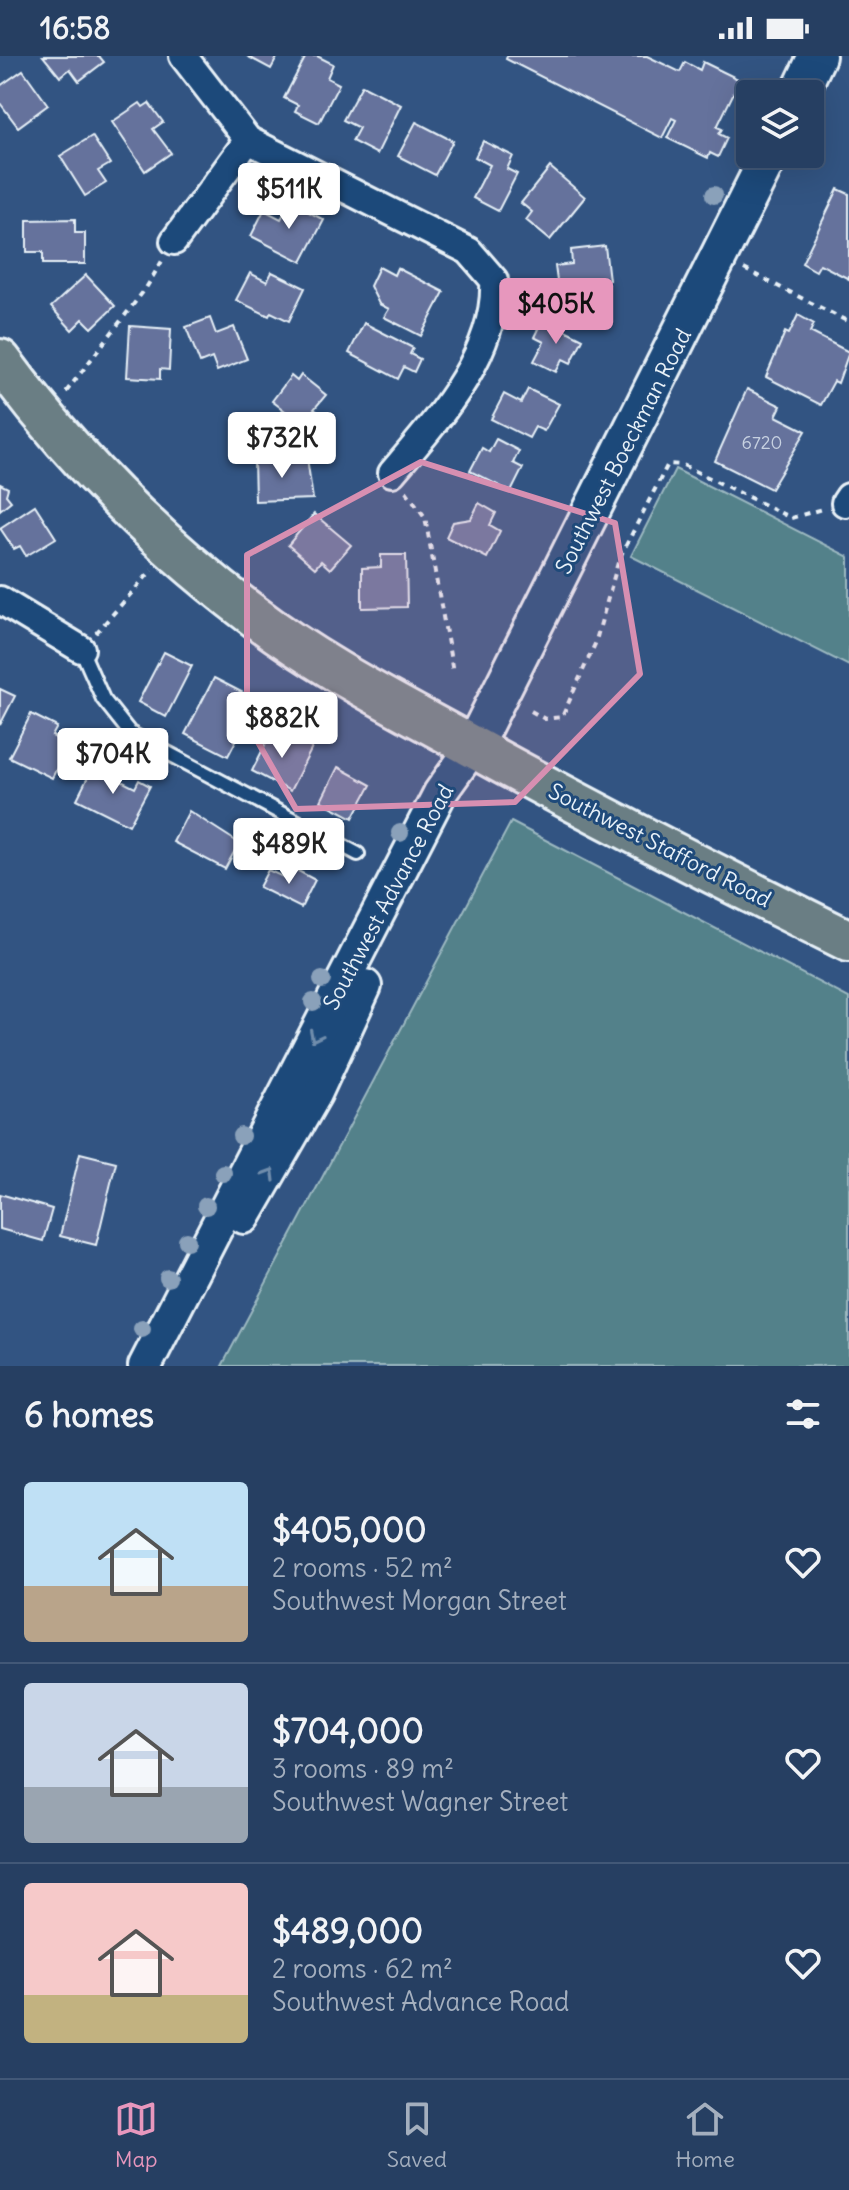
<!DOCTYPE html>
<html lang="en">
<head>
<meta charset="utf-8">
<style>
  :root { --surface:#263f62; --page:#2e4668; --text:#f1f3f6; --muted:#a4afbe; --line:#425877; --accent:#e797bd }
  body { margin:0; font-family:Delius,sans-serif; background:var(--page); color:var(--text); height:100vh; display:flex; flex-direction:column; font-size:30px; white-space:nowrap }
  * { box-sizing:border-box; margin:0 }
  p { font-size:26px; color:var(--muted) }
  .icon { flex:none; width:44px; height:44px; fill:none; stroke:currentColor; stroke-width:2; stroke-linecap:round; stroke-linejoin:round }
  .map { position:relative; height:1310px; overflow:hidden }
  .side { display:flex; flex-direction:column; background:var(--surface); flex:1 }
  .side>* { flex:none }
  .tools { position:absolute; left:736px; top:24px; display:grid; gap:16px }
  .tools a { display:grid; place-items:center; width:88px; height:88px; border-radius:8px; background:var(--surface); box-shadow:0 8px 32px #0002,0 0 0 2px var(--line); font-size:40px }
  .price { position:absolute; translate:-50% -68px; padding:0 18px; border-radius:8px; background:#fff; color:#222; font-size:26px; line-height:52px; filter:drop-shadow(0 2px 4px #0008) }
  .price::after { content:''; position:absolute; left:50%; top:48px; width:24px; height:18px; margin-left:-12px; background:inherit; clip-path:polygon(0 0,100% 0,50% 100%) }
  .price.current { background:var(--accent); color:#111 }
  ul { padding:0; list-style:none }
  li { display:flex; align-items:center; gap:24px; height:200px; padding:0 24px }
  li+li { border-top:2px solid var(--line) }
  li span { display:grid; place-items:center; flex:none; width:224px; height:160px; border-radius:8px; color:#555 }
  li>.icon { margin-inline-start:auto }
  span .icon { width:96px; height:96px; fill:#fffc; stroke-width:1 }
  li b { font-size:34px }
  h2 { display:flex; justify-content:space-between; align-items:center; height:96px; padding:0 24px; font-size:34px }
  .status { display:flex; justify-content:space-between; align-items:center; height:56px; padding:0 40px; background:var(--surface); direction:ltr }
  .status svg { height:22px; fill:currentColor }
  .menu { display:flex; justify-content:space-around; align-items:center; height:112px; border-top:2px solid var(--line); background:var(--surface); font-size:22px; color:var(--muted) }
  .menu a { display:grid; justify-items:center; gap:4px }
  .menu .current { color:var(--accent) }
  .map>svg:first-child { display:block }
  .green { fill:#52818a; stroke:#9db9c1; stroke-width:2 }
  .building { fill:#65729c; stroke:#e8f1f8; stroke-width:2 }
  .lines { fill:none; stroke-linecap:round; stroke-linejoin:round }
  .service-casing { stroke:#e8f1f8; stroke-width:18 }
  .minor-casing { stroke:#e8f1f8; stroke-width:32 }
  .tertiary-casing { stroke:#e8f1f8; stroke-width:38 }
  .secondary-casing { stroke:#e8f1f8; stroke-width:42 }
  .primary-casing { stroke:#e8f1f8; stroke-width:46 }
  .path { stroke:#e8f1f8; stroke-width:4; stroke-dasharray:6 6; stroke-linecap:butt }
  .service { stroke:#1f4a7a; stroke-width:12 }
  .minor { stroke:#1f4a7a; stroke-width:26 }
  .tertiary { stroke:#1f4a7a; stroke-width:32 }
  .secondary { stroke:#1f4a7a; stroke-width:36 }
  .primary { stroke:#6b7e84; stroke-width:40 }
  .tree { fill:#8aa1ba }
  .oneway { stroke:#6f8dac }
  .marked { fill:#d78fb1; fill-opacity:0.2; stroke:#d78fb1; stroke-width:6; stroke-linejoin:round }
  .labels { text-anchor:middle; stroke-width:6; stroke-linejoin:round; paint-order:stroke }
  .number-label { font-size:18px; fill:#c7d1e1 }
  .street-label { font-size:22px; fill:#e8f1f8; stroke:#1f4a7a }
</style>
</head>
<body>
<div class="status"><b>16:58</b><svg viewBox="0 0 49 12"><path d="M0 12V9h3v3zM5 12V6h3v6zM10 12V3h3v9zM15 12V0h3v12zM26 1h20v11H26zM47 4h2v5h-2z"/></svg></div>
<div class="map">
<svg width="849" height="1310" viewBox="0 0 849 1310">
  <rect width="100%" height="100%" fill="#325482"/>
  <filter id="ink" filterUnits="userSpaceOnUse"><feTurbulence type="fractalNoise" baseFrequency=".0125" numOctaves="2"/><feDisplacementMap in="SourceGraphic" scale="16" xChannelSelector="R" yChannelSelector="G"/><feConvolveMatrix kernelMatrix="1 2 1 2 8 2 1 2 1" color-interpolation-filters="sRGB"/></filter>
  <g filter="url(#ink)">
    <g class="green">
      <path d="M675,413L849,501V610L631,500Z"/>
      <path d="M511,766L849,942V1310H222Z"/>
    </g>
    <g class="building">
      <path d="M43,0H99L104,6L79,25L70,13L60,21Z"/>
      <path d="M247,0H278L271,13Z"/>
      <path d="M306,0H317L333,8L327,22L339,28L319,67L295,55L298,49L284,42Z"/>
      <path d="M507,0H647L680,16L685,6L700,14L703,6L740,24L717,71L722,73L719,78L727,82L718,101L710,97L708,102L667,82L676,64L672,62L662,82L506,3Z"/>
      <path d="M23,14L48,49L18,71L0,47V30Z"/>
      <path d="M362,29L401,49L377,98L352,85L359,72L343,64Z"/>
      <path d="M140,47L143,51L149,47L163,66L153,73L171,97L145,115L112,66Z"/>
      <path d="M416,66L453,85L435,119L398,100Z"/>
      <path d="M92,80L110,108L98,115L106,127L85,140L60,100Z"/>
      <path d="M483,85L513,100L507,113L517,118L498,155L473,142L490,109L475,101Z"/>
      <path d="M550,111L585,141L550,184L526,164L532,156L521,147Z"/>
      <path d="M838,133L849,138V223L820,208L816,215L802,207Z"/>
      <path d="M290,146L324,164L302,206L251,180L264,154L281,163Z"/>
      <path d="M75,163V177H85V208H43V196H27V164Z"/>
      <path d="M605,190L609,224L595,225L596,235L559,240L555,210L572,208L571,194Z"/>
      <path d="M379,211L394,219L397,212L444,236L421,280L384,261L389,253L379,248L370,230Z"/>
      <path d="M272,216L305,232L289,265L271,256L269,260L236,244L250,217L267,226Z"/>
      <path d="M86,219L115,250L92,272L83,263L72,274L51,251Z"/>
      <path d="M798,259L814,268L810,276L849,296L838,327L834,325L821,349L766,321L785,276L789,278Z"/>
      <path d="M210,262L216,278L234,271L247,303L217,315L212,302L200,307L186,271Z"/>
      <path d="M543,263L583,283L571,307L563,303L556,316L534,305L544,286L534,281Z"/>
      <path d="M364,267L413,292L410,298L420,303L414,316L404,311L398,323L349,297Z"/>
      <path d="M130,270L171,273L169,314L160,313V323L127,321Z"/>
      <path d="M301,319L326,339L314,353L329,364L317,379L272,345L291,320L297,325Z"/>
      <path d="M528,333L559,348L544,375L535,371L529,382L491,363L504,338L521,347Z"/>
      <path d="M747,333L781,350L776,360L806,375L771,433L715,405Z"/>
      <path d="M496,383L519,395L513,407L523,412L511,436L470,415L482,392L489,396Z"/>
      <path d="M307,402L313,443L255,445L254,404Z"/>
      <path d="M0,428L8,432L6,439L11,445L0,454Z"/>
      <path d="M479,447L496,457L490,469L500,475L487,502L446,481L453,466L471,463Z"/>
      <path d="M35,449L56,482L26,500L20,490L14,493L0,472Z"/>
      <path d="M314,458L351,489L330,513L321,505L315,512L288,489Z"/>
      <path d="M381,499H406L407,551L362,552V512L381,511Z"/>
      <path d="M164,596L192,610L166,661L138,646Z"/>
      <path d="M214,622L257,644L228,700L185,678Z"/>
      <path d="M0,633L15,640L0,669Z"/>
      <path d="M31,658L57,671L52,680L69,689L52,722L9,701Z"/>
      <path d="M273,673L312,692L290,735L252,715Z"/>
      <path d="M93,711L135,732L139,724L150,730L129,769L77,743Z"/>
      <path d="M338,711L371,729L353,762L321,745Z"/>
      <path d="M189,755L239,787L225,813L173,786Z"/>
      <path d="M289,810L315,824L301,852L259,831L268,814L283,821Z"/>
      <path d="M80,1097L116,1106L96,1189L60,1180Z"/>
      <path d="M0,1138L52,1153L43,1185L0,1173Z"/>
    </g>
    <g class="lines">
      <g class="service-casing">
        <path id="service" d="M81,593L103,643L130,677L358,798"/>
      </g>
      <g class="minor-casing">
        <g id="minor">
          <path d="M183,0L248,84L469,195L494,224C498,297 437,364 392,417"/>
          <path d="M174,185L248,84"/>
          <path d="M845,447L849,441"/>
          <path d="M0,544L81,593"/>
        </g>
      </g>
      <g class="tertiary-casing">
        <g id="tertiary">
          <path d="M244,1161L315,1038L365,930"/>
          <path d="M145,1310L440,737L473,691"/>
        </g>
      </g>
      <g class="secondary-casing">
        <g id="secondary">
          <path d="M799,38L817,0"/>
          <path d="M473,691L770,98"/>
        </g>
      </g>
      <g class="primary-casing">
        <path id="primary" d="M0,304C70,399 155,485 250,557C319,610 397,649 473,691C596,759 723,823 849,885"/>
      </g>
      <g class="path">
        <path d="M744,213L849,266"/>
        <path d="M66,336L146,232L162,205"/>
        <path d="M406,435L425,461L453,616"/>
        <path d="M96,577L152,514"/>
        <path d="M531,655L545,663L562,661L595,588L619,503L668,408L683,409L791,462L822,453"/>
      </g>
      <use href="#service" class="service"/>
      <use href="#minor" class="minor"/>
      <use href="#tertiary" class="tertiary"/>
      <use href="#secondary" class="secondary"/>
      <use href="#primary" class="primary"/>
    </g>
    <g class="tree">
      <circle cx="714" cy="139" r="9"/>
      <circle cx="400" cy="777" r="9"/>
      <circle cx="322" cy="924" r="9"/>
      <circle cx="313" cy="946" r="9"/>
      <circle cx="241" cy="1080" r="9"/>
      <circle cx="223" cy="1117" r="9"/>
      <circle cx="206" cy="1150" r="9"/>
      <circle cx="187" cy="1185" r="9"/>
      <circle cx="168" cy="1222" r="9"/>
      <circle cx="142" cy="1273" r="9"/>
    </g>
    <defs><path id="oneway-chevron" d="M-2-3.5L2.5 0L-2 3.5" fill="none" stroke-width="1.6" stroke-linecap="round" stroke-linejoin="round" transform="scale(2)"/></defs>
    <g class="oneway">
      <use href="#oneway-chevron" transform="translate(315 980) rotate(117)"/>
      <use href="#oneway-chevron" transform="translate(270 1118) rotate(-59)"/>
    </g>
  </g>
  <path class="marked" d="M421,406L615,467L640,618L515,746L296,753L247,667V499Z"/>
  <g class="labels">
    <g class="number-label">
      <text x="762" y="393">6720</text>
    </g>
    <g class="street-label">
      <text transform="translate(623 395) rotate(-63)" y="8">Southwest Boeckman Road</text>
      <text transform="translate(660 789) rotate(27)" y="8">Southwest Stafford Road</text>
      <text transform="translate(388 841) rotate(-62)" y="8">Southwest Advance Road</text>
    </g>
  </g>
</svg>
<div class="tools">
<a><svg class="icon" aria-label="layers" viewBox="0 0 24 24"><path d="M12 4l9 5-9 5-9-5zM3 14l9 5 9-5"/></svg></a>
</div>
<b class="price" style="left:289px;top:175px">$511K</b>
<b class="price current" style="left:556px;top:290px">$405K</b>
<b class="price" style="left:282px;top:424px">$732K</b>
<b class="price" style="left:282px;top:704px">$882K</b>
<b class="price" style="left:113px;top:740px">$704K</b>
<b class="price" style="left:289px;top:830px">$489K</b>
</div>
<section class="side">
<h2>6 homes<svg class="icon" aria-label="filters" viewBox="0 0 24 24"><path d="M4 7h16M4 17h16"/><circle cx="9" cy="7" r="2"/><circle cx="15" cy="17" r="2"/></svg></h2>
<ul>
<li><span style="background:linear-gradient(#bfe0f5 65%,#b9a48a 0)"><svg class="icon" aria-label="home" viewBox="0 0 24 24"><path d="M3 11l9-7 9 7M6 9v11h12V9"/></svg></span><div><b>$405,000</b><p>2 rooms · 52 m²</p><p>Southwest Morgan Street</p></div><svg class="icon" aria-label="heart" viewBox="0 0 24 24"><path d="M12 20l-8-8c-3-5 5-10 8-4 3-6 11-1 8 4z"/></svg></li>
<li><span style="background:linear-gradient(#c9d6e8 65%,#9aa5b1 0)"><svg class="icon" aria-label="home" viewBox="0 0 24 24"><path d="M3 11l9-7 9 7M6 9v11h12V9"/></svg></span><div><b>$704,000</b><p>3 rooms · 89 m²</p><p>Southwest Wagner Street</p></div><svg class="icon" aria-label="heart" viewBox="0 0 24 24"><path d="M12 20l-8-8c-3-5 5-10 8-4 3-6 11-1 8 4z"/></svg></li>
<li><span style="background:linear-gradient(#f6c9c9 70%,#c2b280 0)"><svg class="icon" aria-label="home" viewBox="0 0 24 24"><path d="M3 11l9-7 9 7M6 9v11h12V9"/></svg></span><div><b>$489,000</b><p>2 rooms · 62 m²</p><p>Southwest Advance Road</p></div><svg class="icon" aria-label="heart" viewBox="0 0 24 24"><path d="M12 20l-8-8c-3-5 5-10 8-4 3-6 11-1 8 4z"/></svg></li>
</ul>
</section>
<nav class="menu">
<a class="current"><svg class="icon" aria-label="map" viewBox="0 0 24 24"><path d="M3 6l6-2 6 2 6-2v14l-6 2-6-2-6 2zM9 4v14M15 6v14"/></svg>Map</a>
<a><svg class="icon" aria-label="saved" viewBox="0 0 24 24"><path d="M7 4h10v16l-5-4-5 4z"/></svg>Saved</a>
<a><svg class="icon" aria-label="home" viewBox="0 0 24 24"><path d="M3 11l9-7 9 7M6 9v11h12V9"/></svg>Home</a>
</nav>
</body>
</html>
